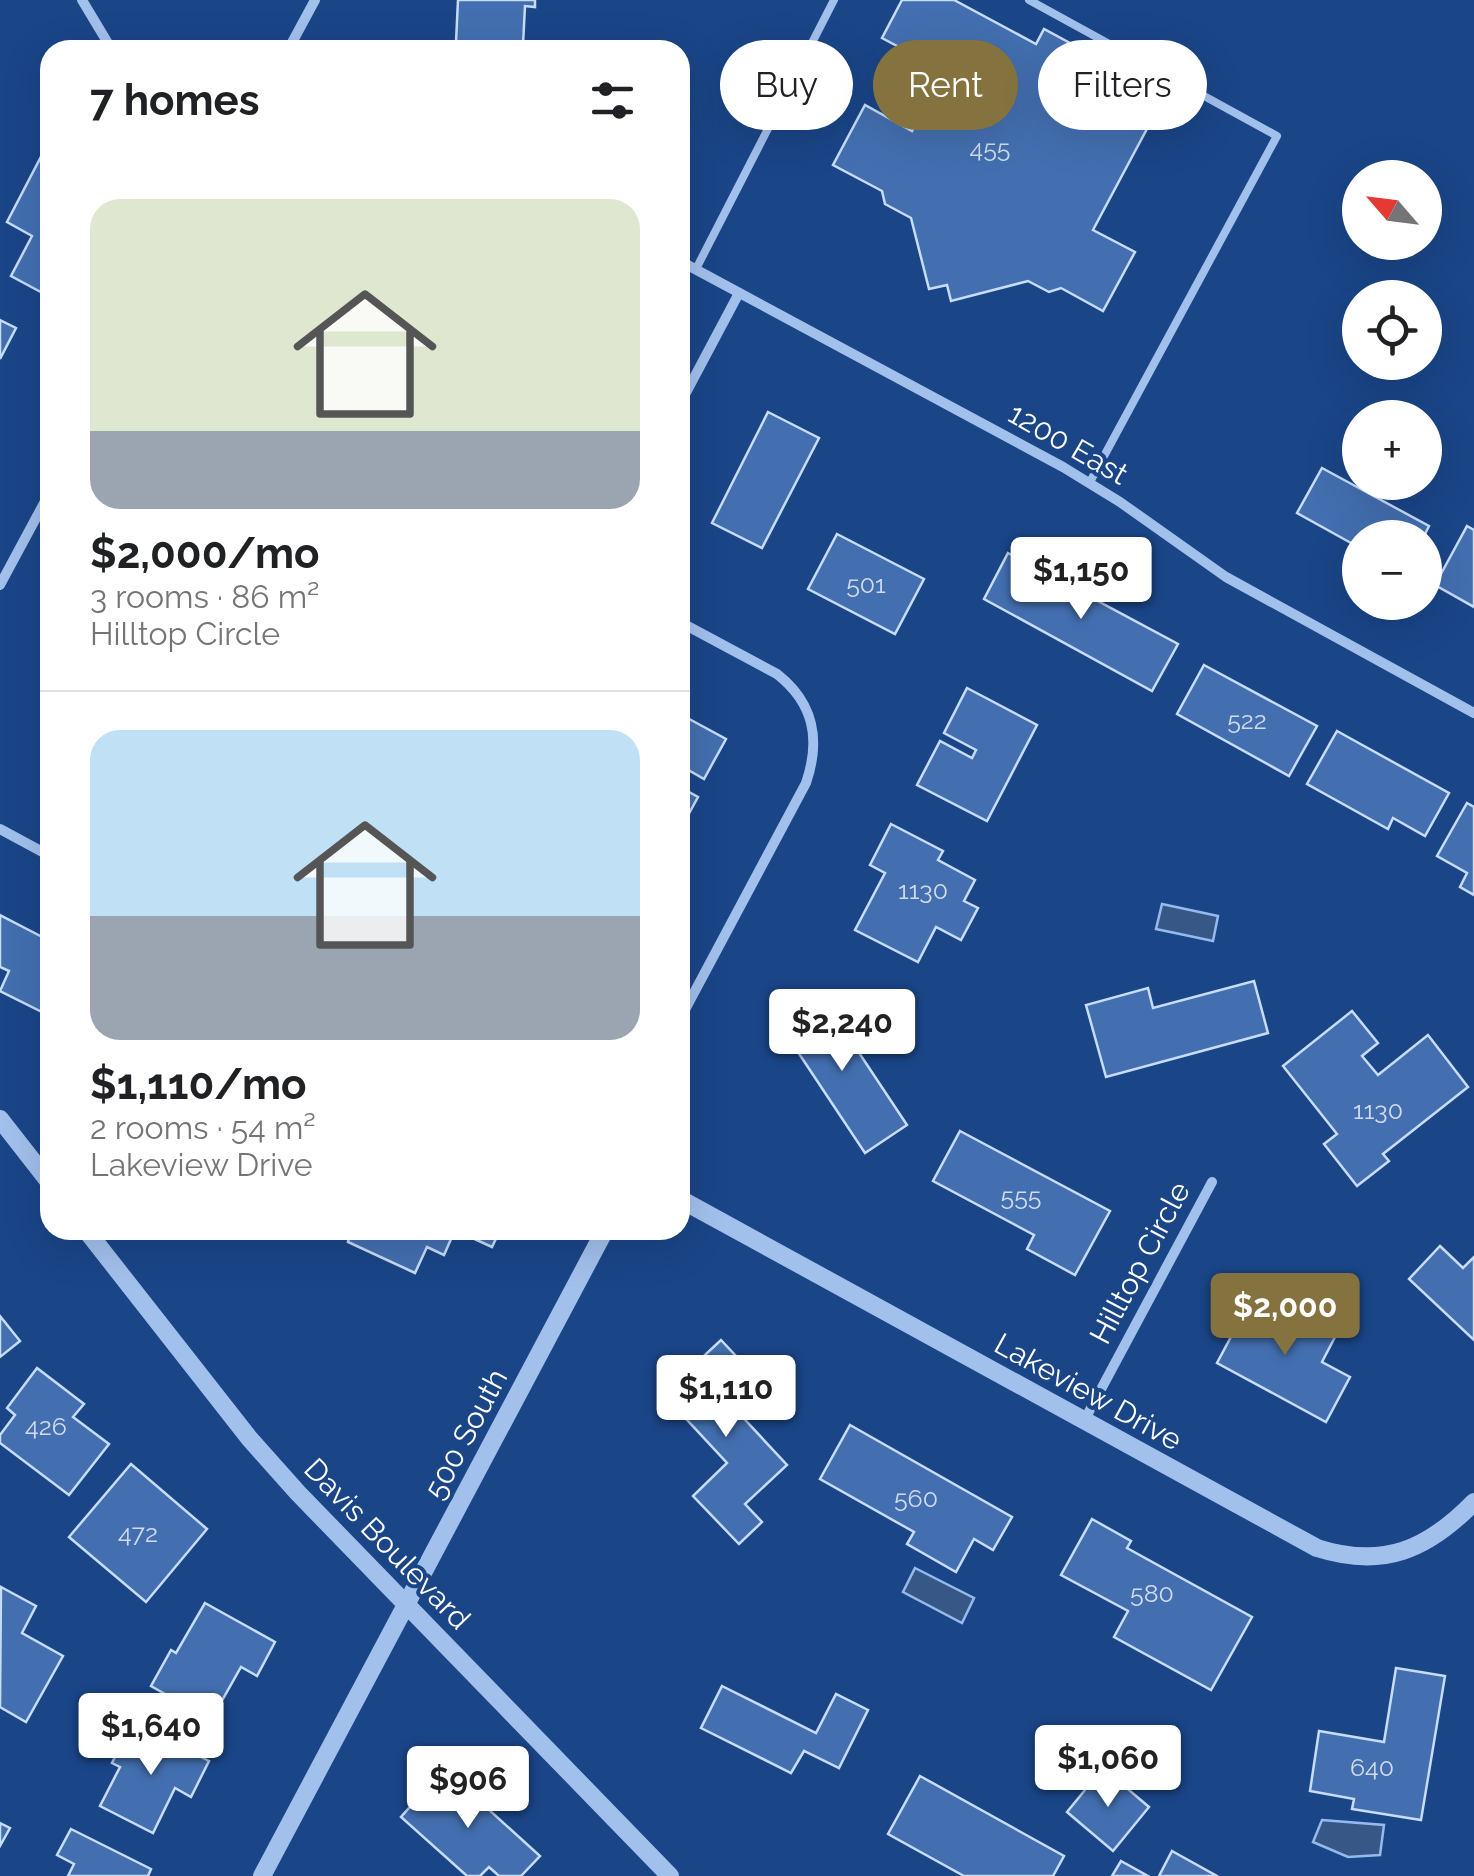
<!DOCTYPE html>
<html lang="en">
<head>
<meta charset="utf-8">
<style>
  :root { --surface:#fff; --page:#f6f6f6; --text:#202124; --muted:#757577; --line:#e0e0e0; --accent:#84733e }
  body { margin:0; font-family:Raleway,sans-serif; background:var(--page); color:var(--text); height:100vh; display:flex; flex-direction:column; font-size:38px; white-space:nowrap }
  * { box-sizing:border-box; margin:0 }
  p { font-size:32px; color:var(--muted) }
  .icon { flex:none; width:55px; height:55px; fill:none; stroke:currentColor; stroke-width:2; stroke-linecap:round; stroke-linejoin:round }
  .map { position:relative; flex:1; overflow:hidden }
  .drawer { position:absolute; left:40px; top:40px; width:650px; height:1200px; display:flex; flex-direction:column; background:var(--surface); border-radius:30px; box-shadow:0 10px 40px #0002 }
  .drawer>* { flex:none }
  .hud { position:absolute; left:720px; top:40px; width:602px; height:90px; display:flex; gap:20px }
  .needle { width:65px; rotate:298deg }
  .tools { position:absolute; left:1342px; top:160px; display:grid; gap:20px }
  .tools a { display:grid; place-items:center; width:100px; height:100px; border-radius:50%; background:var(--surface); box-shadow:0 10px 40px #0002; font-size:50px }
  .price { position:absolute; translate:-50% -85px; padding:0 22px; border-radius:10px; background:#fff; color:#222; font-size:32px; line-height:65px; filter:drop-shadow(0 2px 5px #0008) }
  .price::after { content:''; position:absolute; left:50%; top:60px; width:30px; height:22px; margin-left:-15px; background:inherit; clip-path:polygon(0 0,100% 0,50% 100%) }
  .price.selected { background:var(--accent); color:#fff }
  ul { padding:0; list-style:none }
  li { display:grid; align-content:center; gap:20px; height:530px; padding:0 50px }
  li+li { border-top:2px solid var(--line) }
  li span { display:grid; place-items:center; height:310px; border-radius:30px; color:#555 }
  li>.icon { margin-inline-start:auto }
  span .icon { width:180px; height:180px; fill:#fffc; stroke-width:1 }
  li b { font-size:42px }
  h2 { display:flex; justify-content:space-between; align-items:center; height:120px; padding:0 50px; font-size:42px }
  .chip { padding:0 35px; border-radius:45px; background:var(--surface); box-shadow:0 10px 40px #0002; font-size:35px; line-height:90px }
  .chip.selected { background:var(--accent); color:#fff }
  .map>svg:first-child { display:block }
  .water { fill:#375787; stroke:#95bbee; stroke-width:2.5 }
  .building { fill:#436fb0; stroke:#c7dcf9; stroke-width:2.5 }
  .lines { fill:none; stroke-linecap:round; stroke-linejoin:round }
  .service { stroke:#a2c0ec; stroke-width:8 }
  .minor { stroke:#a2c0ec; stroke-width:10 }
  .tertiary { stroke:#a2c0ec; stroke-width:18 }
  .labels { text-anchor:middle; stroke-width:8; stroke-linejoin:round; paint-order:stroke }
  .number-label { font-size:25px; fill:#d0dbeb }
  .street-label { font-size:30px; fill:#fff; stroke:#1a4587 }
</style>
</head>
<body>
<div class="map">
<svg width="1474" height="1876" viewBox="0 0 1474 1876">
  <rect width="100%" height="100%" fill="#1a4587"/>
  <g class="water">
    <path d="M1162,904L1218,916L1213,941L1156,929Z"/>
    <path d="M915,1568L974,1598L962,1623L903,1592Z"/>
    <path d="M1322,1820L1384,1825L1380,1855L1348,1857L1313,1842Z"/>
  </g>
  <g class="building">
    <path d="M458,0H535V7L525,6L523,45L456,42Z"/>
    <path d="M902,0H954L1036,44L1044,29L1105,62L1097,78L1157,110L1093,230L1135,252L1103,311L1061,288L1049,292L1028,281L951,301L947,285L929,289L911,218L885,204L882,191L833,165L865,105L912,131L944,71L882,38Z"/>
    <path d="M44,151L50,154V297L11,276L32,236L7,222Z"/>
    <path d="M0,320L16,328L0,359Z"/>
    <path d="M768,412L819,438L762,548L712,523Z"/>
    <path d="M1322,468L1429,526L1423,538H1360V548L1297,513Z"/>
    <path d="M1467,526L1474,530V607L1435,585Z"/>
    <path d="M837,534L924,579L895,634L808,589Z"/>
    <path d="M1008,553L1178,644L1152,691L984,599Z"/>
    <path d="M1204,665L1317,726L1289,776L1177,714Z"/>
    <path d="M967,688L1037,725L987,821L917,785L940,741L972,758L976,750L944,733Z"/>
    <path d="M680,714L726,739L704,779L683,767L680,772Z"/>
    <path d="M1337,731L1449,793L1425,836L1393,818L1388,829L1307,784Z"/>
    <path d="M680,787L698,797L680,830Z"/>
    <path d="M1467,803L1474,807V895L1460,887L1467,873L1437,856Z"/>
    <path d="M891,824L943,851L938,860L975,880L964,901L978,908L961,940L936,927L918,962L855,930L885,873L870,865Z"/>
    <path d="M0,915L50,941L47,949L50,951V1016L0,991L9,971L0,967Z"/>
    <path d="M1254,981L1268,1033L1106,1077L1086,1005L1148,988L1153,1008Z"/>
    <path d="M820,994L907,1125L865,1153L778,1022Z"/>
    <path d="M1352,1011L1378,1043L1362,1056L1378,1075L1428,1035L1468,1087L1383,1154L1389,1161L1357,1186L1324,1144L1337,1134L1283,1066Z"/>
    <path d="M960,1131L1110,1211L1075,1275L1027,1249L1034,1235L933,1181Z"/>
    <path d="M351,1230H500L492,1247L455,1230L444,1255L427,1247L415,1273L348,1242Z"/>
    <path d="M1440,1246L1463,1268L1474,1257V1340L1409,1279Z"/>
    <path d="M1254,1294L1335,1337L1322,1362L1350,1377L1326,1422L1217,1363Z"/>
    <path d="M0,1316L20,1341L0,1357Z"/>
    <path d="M721,1340L750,1371L723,1396L787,1465L745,1504L762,1522L739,1544L693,1496L727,1463L663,1394Z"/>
    <path d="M37,1368L84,1404L73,1417L109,1444L69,1495L0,1443V1435L15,1415L7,1408Z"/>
    <path d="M850,1425L1012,1517L993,1550L974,1539L956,1572L907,1544L914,1532L820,1479Z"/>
    <path d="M131,1464L207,1529L146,1602L69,1537Z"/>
    <path d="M1092,1519L1131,1541L1127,1548L1252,1617L1211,1690L1114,1637L1128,1611L1061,1575Z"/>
    <path d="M1,1587L36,1606L22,1633L63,1656L26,1722L0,1707Z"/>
    <path d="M205,1603L275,1642L257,1676L241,1667L211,1720L151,1686L171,1650L176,1653Z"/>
    <path d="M1396,1668L1445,1676L1421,1820L1352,1809L1354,1799L1310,1791L1319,1731L1384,1742Z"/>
    <path d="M722,1686L816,1733L836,1694L868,1710L839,1768L804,1751L791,1773L701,1728Z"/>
    <path d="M141,1727L209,1761L191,1797L175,1788L153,1833L100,1806L120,1767L112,1763L123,1741L131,1746Z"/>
    <path d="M1103,1768L1149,1807L1113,1851L1067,1812Z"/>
    <path d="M444,1769L540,1856L521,1876H499L489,1867L480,1876H467L401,1817Z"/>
    <path d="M920,1776L1064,1856L1053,1876H964L888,1834Z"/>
    <path d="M0,1823L10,1828L0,1846Z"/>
    <path d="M71,1829L151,1869L148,1876H68L74,1864L57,1855Z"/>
    <path d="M1172,1851L1217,1876H1159Z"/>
    <path d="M1121,1861L1148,1876H1112Z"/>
  </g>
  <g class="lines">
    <g class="service">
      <path d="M1029,0L1277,136L1090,482"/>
      <path d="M696,269L834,0"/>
    </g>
    <g class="minor">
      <path d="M82,0L112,50"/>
      <path d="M288,50L315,0"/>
      <path d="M680,261L1063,467L1120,502L1226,577L1474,713"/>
      <path d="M680,404L739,293"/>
      <path d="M0,585L50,492"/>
      <path d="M680,622L777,674C814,703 821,739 806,783L680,1019"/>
      <path d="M0,829L50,856"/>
      <path d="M1084,1421L1212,1182"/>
    </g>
    <g class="tertiary">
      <path d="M0,1119L50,1183"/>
      <path d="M680,1199L1317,1548C1383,1569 1427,1550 1474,1502"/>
      <path d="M86,1230L249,1438L298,1493L670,1876"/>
      <path d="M262,1876L605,1230"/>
    </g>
  </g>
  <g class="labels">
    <g class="number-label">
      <text x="990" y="157">455</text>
      <text x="866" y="593">501</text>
      <text x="1247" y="729">522</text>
      <text x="923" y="899">1130</text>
      <text x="1378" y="1119">1130</text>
      <text x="1021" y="1205">555</text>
      <text x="46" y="1435">426</text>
      <text x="916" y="1507">560</text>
      <text x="138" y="1542">472</text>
      <text x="1152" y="1602">580</text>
      <text x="1372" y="1776">640</text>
    </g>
    <g class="street-label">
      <text transform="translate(1068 444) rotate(30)" y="10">1200 East</text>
      <text transform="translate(1140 1263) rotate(-62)" y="10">Hilltop Circle</text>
      <text transform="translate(1088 1392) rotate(29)" y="10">Lakeview Drive</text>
      <text transform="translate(466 1434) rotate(-62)" y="10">500 South</text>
      <text transform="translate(387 1544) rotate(46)" y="10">Davis Boulevard</text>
    </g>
  </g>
</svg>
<div class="tools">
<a><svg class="needle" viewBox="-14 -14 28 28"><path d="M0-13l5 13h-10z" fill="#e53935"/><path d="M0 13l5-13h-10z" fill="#757577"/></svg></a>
<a><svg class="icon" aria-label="locate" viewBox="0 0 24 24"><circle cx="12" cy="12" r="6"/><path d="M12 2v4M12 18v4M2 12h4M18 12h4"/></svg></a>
<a>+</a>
<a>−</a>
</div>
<b class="price" style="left:1081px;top:622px">$1,150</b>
<b class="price" style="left:842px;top:1074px">$2,240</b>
<b class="price selected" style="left:1285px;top:1358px">$2,000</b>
<b class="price" style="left:726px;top:1440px">$1,110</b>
<b class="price" style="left:151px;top:1778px">$1,640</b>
<b class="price" style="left:1108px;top:1810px">$1,060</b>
<b class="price" style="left:468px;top:1831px">$906</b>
<div class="hud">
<a class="chip">Buy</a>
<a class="chip selected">Rent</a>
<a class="chip">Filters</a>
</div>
<section class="drawer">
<h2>7 homes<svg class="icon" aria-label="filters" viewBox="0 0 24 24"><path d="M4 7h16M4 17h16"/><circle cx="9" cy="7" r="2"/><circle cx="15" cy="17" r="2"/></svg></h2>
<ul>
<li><span style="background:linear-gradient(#dfe7d0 75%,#9aa5b1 0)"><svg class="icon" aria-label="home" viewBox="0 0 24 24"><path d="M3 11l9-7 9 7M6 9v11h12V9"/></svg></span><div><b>$2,000/mo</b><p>3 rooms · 86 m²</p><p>Hilltop Circle</p></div></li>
<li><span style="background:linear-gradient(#bfe0f5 60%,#9aa5b1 0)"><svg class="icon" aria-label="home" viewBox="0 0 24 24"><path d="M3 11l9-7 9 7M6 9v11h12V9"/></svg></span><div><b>$1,110/mo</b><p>2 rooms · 54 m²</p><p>Lakeview Drive</p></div></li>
</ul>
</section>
</div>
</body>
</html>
